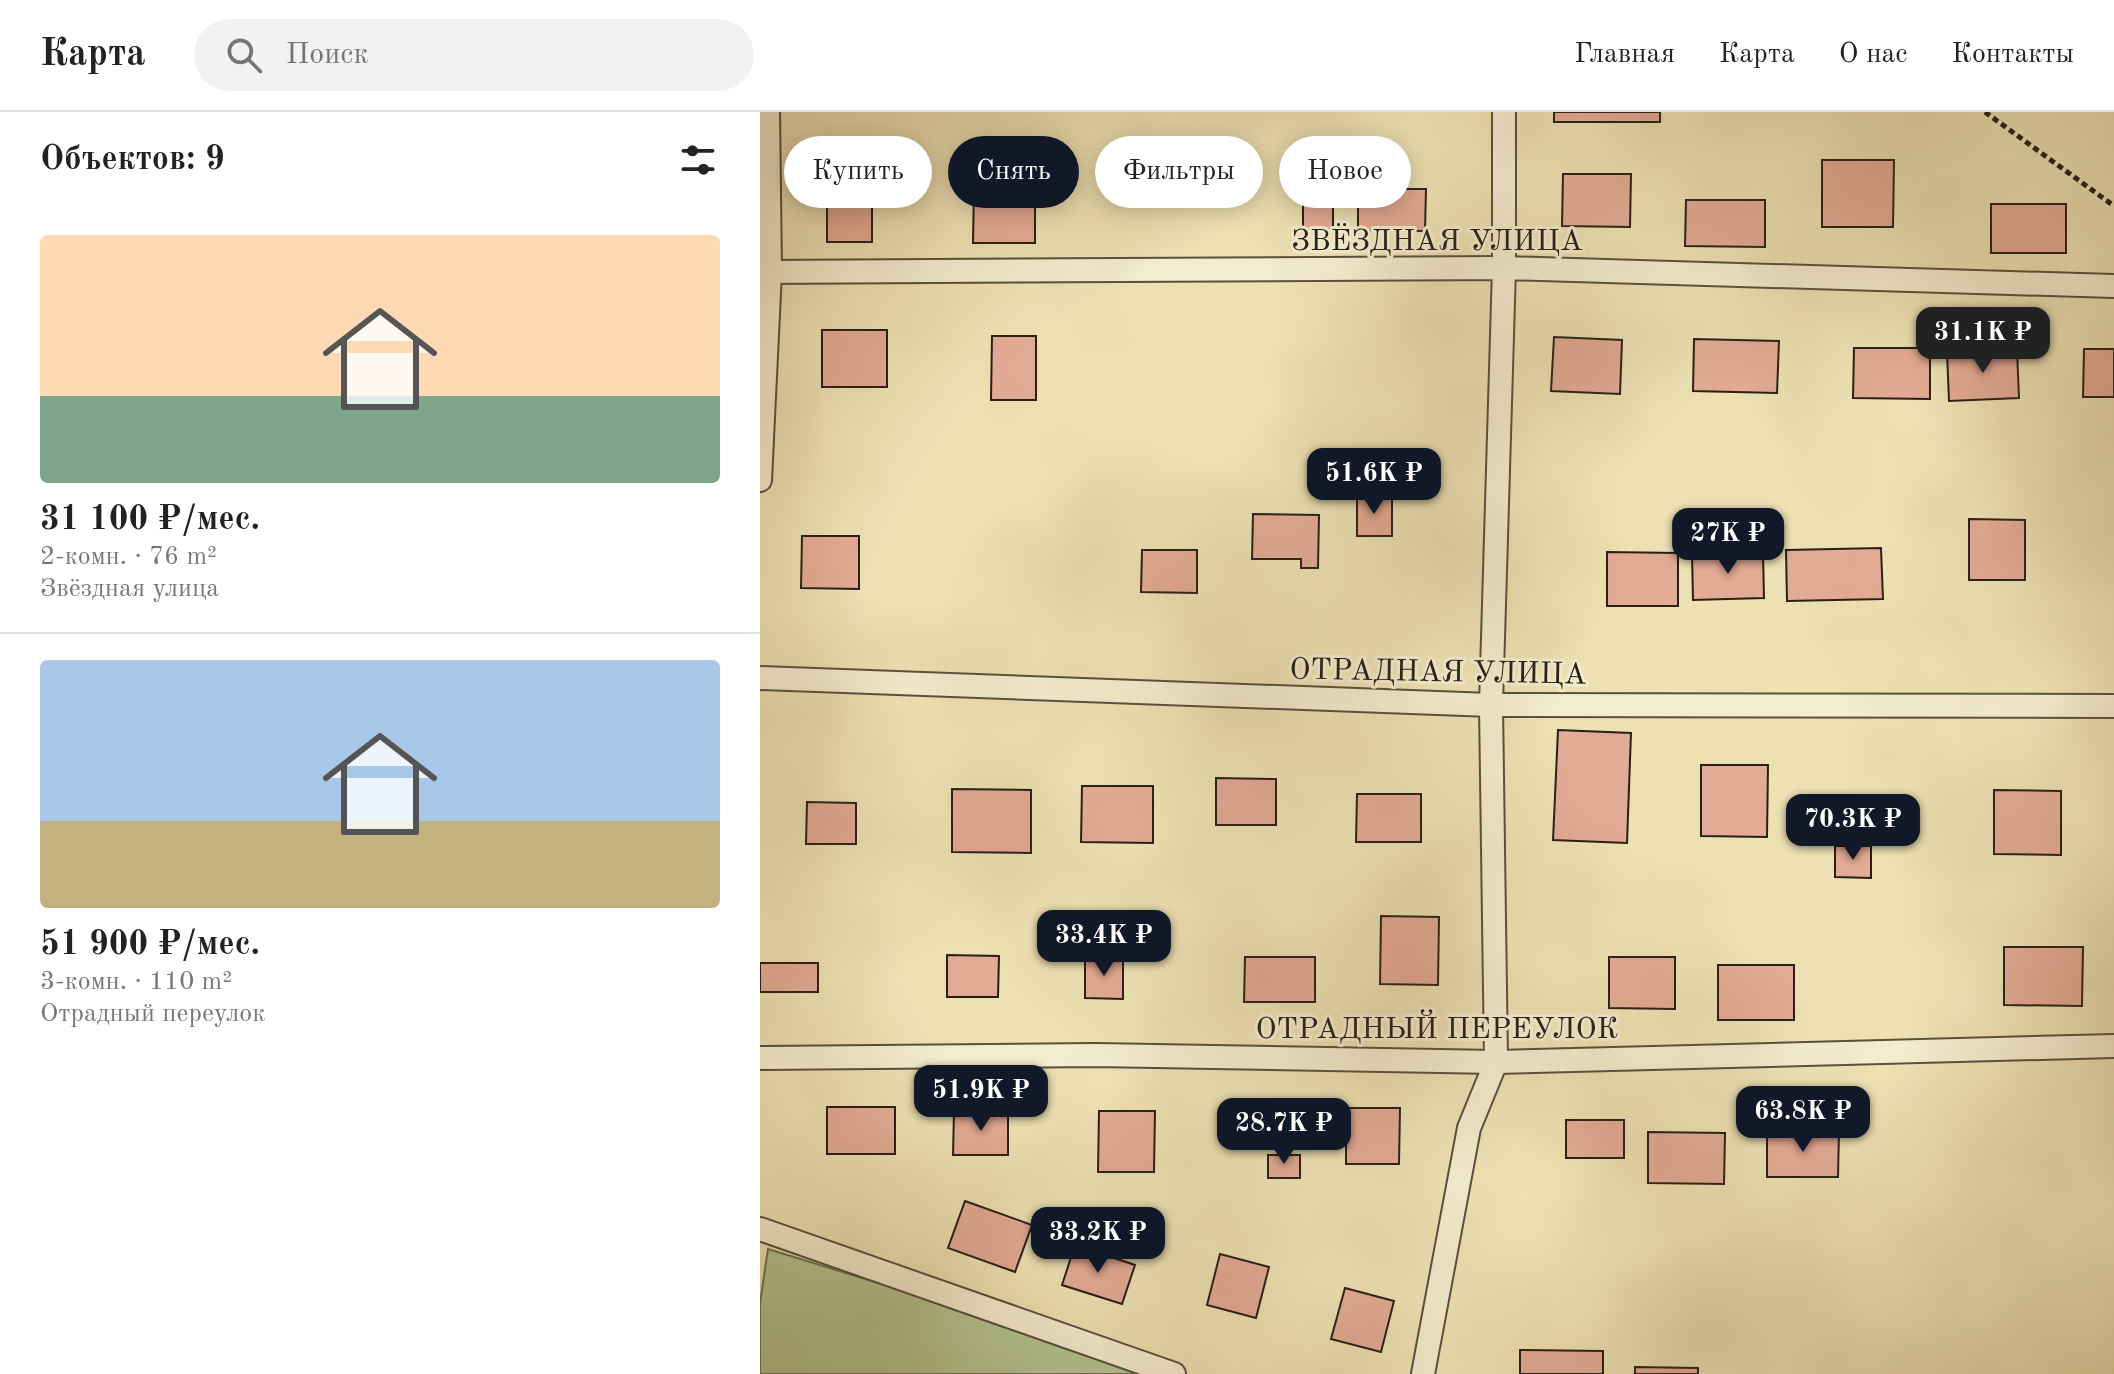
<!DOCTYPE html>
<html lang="ru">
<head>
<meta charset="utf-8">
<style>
  :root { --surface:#fff; --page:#f2f2f2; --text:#222; --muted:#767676; --line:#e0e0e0; --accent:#111827 }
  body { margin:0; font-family:"Old Standard TT",serif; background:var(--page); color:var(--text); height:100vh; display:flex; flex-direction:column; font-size:30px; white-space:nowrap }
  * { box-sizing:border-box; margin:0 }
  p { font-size:26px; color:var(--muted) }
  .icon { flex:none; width:44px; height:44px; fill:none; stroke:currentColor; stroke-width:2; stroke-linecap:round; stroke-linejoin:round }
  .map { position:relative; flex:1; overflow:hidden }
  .side { display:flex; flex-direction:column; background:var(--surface); width:760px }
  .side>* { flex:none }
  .guide { position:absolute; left:24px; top:24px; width:760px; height:72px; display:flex; gap:16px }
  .price { position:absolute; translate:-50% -68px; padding:0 18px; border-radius:16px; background:var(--accent); color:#fff; font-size:26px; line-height:52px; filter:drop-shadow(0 2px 4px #0008) }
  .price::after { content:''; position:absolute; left:50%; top:48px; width:24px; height:18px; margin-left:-12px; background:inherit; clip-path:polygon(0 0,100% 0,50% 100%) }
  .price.active { background:#222; color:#fff }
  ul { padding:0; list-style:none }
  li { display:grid; align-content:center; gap:16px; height:424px; padding:0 40px }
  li+li { border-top:2px solid var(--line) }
  li span { display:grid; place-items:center; height:248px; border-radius:8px; color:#555 }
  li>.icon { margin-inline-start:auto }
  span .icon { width:144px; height:144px; fill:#fffc; stroke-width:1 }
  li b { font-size:34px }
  h2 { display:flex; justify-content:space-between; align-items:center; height:96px; padding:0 40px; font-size:34px }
  .chip { padding:0 28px; border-radius:36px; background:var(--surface); box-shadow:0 4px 20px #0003; font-size:28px; line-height:72px }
  .chip.active { background:var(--accent); color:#fff }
  header { display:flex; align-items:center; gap:48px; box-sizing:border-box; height:112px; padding:0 40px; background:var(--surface); border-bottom:2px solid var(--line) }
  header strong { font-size:38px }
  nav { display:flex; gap:44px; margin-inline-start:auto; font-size:28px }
  .search { width:560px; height:72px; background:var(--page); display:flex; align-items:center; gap:20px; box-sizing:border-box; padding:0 28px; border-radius:44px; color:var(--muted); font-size:30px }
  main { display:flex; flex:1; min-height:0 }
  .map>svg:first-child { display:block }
  .green { fill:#b3c491; stroke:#6e7254; stroke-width:2 }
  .building { fill:#e3aa95; stroke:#282016; stroke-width:2 }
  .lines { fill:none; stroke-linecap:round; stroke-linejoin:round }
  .street-casing { stroke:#59503e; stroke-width:26 }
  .path { stroke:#282016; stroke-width:5; stroke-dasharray:6 4; stroke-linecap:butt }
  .street { stroke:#f3ecce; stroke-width:22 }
  .labels { text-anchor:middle; stroke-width:6; stroke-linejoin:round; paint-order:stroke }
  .street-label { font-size:30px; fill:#282016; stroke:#f3ecce }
</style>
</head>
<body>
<header>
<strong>Карта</strong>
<div class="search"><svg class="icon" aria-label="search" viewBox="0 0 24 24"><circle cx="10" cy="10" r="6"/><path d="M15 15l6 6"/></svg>Поиск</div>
<nav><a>Главная</a><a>Карта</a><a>О нас</a><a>Контакты</a></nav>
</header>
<main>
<section class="side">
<h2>Объектов: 9<svg class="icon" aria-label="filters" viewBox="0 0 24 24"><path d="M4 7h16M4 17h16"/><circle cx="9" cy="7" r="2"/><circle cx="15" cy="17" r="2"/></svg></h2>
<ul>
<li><span style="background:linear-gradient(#ffd9b3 65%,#7fa58c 0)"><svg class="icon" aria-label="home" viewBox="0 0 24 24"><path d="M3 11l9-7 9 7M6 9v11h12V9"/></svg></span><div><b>31 100 ₽/мес.</b><p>2-комн. · 76 m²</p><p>Звёздная улица</p></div></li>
<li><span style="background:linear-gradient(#a9c7e8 65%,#c2b280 0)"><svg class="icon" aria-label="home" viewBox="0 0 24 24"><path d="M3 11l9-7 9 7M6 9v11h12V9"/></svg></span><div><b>51 900 ₽/мес.</b><p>3-комн. · 110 m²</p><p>Отрадный переулок</p></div></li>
</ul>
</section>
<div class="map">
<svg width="1354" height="1262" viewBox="0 0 1354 1262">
  <rect width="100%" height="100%" fill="#ede1b4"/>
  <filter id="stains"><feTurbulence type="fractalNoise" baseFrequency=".0025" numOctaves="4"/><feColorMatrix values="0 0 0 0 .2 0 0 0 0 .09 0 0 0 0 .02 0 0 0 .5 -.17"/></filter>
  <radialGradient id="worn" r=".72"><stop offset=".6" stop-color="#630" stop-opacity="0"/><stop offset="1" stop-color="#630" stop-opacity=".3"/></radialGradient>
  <path class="green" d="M8,1137L413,1262H0V1191Z"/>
  <g class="building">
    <rect x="794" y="0" width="106" height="10"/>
    <path d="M1062,48H1134L1133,115H1062Z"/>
    <path d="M803,62H871L870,115L802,114Z"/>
    <rect x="543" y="72" width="30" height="45"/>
    <path d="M67,73L112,74V130H67Z"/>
    <path d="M214,73H275V131H213Z"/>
    <path d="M598,77H666L665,119L598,118Z"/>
    <path d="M926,88H1005V135L925,134Z"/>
    <rect x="1231" y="92" width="75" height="49"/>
    <rect x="62" y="218" width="65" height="57"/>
    <path d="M232,224H276V288H231Z"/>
    <path d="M794,225L862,228L860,282L791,279Z"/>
    <path d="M934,227L1019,229L1017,281L933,279Z"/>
    <path d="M1094,236H1170V287L1093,286Z"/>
    <path d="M1257,237L1259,286L1189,289L1187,240Z"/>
    <path d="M1324,237H1354V285H1323Z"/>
    <rect x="597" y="383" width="35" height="41"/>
    <path d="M493,402L559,403L558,456H541V447H492Z"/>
    <path d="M1209,407L1265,408V468H1209Z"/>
    <path d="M42,424H99V477L41,476Z"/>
    <path d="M1121,436L1123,487L1027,489L1026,438Z"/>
    <path d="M382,438H437V481L381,480Z"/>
    <path d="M847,440L918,441V494H847Z"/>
    <path d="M1003,441L1004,486L933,488L932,443Z"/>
    <path d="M798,618L871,621L867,731L793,728Z"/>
    <path d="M941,653H1008L1007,725L941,724Z"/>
    <path d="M456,666L516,667V713H456Z"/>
    <path d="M322,674H393V731L321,730Z"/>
    <path d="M192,677L271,678V741L192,740Z"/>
    <path d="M1234,678L1301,679V743L1234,742Z"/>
    <path d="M597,682H661V730H596Z"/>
    <path d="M47,690L96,691V732H46Z"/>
    <path d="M1075,734H1111V766L1075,765Z"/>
    <path d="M621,804L679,805L678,873L620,872Z"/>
    <path d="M1244,835H1323L1322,894L1244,893Z"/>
    <path d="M187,843L239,844L238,885H187Z"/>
    <path d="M325,845L363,846V887L325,886Z"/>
    <path d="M485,845H555V890H484Z"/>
    <path d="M849,845H915V897L849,896Z"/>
    <rect x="0" y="851" width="58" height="29"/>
    <rect x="958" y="853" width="76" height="55"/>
    <rect x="67" y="995" width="68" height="47"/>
    <path d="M586,996H640L639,1052H586Z"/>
    <path d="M194,999L248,1000V1043H193Z"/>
    <path d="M339,999H395L394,1060H338Z"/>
    <rect x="806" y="1008" width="58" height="38"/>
    <path d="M1007,1019H1079L1078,1065H1007Z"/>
    <path d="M888,1020L965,1021L964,1072L888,1071Z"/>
    <rect x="508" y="1043" width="32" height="23"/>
    <path d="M205,1089L272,1113L255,1160L188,1136Z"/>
    <path d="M315,1133L375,1153L362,1192L302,1173Z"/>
    <path d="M460,1142L509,1155L496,1206L447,1193Z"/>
    <path d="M585,1176L634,1189L621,1240L571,1227Z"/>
    <path d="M760,1238L843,1239V1262H760Z"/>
    <path d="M875,1255L938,1256V1262H875Z"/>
  </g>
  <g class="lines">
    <g class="street-casing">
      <g id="street">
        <path d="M0,160L744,156L1354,174"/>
        <path d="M0,368L10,160L8,0"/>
        <path d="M0,566L731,593L1354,594"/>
        <path d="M0,946L336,943L736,950L1354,934"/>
        <path d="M0,1117L414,1262"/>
        <path d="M663,1262L709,1016L736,950L731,593L744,156V0"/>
      </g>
    </g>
    <path class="path" d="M1225,0L1354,94"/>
    <use href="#street" class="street"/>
  </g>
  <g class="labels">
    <g class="street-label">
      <text x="677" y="138">ЗВЁЗДНАЯ УЛИЦА</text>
      <text transform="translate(678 559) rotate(1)" y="10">ОТРАДНАЯ УЛИЦА</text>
      <text x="677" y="926">ОТРАДНЫЙ ПЕРЕУЛОК</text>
    </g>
  </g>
  <rect width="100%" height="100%" filter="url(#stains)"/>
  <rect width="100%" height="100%" fill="url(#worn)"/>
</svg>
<b class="price active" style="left:1223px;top:263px">31.1K ₽</b>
<b class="price" style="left:614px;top:404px">51.6K ₽</b>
<b class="price" style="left:968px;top:464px">27K ₽</b>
<b class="price" style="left:1093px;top:750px">70.3K ₽</b>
<b class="price" style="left:344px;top:866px">33.4K ₽</b>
<b class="price" style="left:221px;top:1021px">51.9K ₽</b>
<b class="price" style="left:1043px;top:1042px">63.8K ₽</b>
<b class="price" style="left:524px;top:1054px">28.7K ₽</b>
<b class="price" style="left:338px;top:1163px">33.2K ₽</b>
<div class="guide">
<a class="chip">Купить</a>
<a class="chip active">Снять</a>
<a class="chip">Фильтры</a>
<a class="chip">Новое</a>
</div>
</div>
</main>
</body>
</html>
